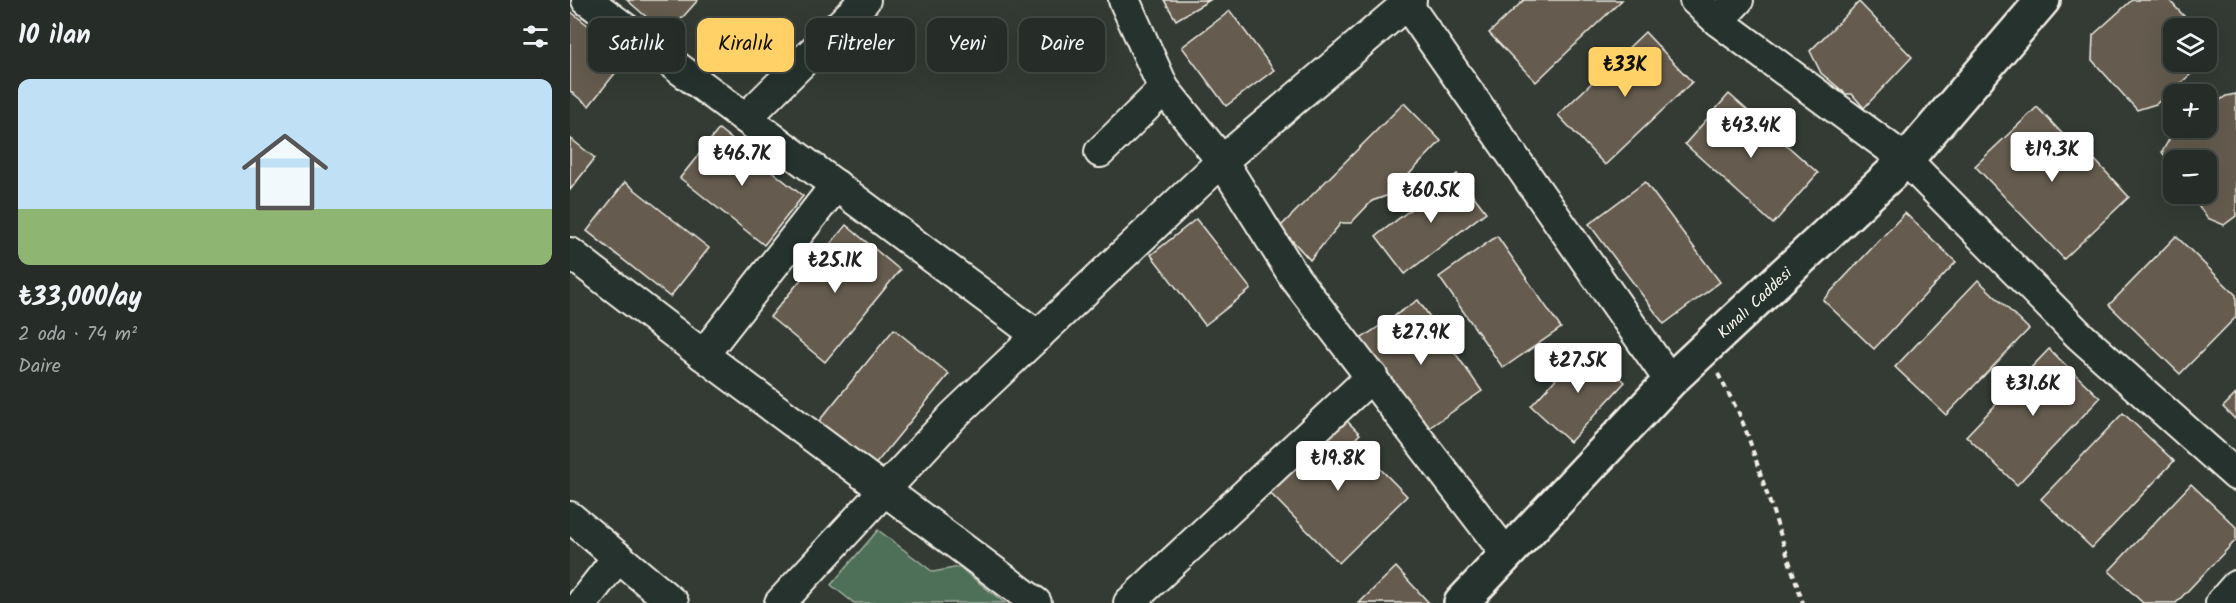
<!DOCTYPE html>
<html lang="tr">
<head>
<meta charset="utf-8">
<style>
  :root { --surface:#262c27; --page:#2e342f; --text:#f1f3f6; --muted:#a4a7a7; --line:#424844; --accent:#ffd166 }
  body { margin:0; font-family:Kalam,sans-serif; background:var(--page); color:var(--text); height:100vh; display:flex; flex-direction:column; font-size:22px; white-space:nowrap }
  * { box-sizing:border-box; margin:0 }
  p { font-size:20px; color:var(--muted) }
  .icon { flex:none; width:33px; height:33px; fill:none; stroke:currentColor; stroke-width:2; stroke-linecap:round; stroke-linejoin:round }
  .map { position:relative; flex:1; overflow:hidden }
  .side { display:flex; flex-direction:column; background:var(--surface); width:570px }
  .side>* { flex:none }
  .hud { position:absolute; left:18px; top:18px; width:570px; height:54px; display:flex; gap:12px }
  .buttons { position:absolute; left:1593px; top:18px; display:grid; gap:12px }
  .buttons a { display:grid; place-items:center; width:54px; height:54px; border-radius:12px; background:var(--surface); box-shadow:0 6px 24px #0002,0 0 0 2px var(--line); font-size:30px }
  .price { position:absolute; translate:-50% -51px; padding:0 14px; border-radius:6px; background:#fff; color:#222; font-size:20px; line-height:39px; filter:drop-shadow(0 2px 3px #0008) }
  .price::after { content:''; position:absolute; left:50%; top:36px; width:18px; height:14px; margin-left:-9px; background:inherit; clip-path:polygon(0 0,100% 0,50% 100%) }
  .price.current { background:var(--accent); color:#111 }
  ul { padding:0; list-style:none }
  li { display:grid; align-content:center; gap:12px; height:318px; padding:0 18px }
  li span { display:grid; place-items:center; height:186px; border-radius:12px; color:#555 }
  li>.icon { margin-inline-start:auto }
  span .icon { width:108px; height:108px; fill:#fffc; stroke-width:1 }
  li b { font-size:26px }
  h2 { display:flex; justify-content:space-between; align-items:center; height:72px; padding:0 18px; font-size:26px }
  .tag { padding:0 21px; border-radius:12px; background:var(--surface); box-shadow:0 6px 24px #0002,0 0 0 2px var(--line); font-size:21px; line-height:54px }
  .tag.current { background:var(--accent); color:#111 }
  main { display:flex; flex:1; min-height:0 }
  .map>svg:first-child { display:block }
  .green { fill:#4f7059; stroke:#a2b0a0; stroke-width:1.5 }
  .building { fill:#655c4f; stroke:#f4f1e8; stroke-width:1.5 }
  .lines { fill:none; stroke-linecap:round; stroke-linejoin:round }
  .street-casing { stroke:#f4f1e8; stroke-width:34 }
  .secondary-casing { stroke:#f4f1e8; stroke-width:38 }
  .path { stroke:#f4f1e8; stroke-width:4; stroke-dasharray:6 4.5; stroke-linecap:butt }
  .street { stroke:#26332d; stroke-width:30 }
  .secondary { stroke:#26332d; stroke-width:33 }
  .labels { text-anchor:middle; stroke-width:6; stroke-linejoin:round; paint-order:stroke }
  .street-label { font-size:16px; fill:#f4f1e8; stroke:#26332d }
</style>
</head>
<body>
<main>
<section class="side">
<h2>10 ilan<svg class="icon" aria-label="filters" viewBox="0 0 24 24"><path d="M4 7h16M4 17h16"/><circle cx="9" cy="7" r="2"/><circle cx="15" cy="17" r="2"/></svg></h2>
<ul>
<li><span style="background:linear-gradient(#bfe0f5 70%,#8fb573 0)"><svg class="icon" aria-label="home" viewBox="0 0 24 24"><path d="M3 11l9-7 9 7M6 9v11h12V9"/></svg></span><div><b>₺33,000/ay</b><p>2 oda · 74 m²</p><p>Daire</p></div></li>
</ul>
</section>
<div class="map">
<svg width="1666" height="603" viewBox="0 0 1666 603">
  <rect width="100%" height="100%" fill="#333b34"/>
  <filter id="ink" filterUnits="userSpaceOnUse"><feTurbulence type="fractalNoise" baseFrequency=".0167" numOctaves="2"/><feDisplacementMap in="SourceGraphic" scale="12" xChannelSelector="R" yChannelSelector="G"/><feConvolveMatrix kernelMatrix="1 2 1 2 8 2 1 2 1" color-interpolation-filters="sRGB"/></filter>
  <g filter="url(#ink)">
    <path class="green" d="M308,530L363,572L389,567L435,603H284L261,585Z"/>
    <g class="building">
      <path d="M57,0H128L97,35Z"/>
      <path d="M594,0H640L606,20Z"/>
      <path d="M954,0H1052L966,82L919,33Z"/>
      <path d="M1562,0H1599L1625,28H1604V62H1635L1586,104L1567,110L1522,60L1523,35Z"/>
      <path d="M1289,2L1342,57L1294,108L1282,94H1276L1251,73L1240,51Z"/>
      <path d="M0,11L58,57L19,106L0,91Z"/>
      <path d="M660,11L704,70L656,106L612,47Z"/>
      <path d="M1075,32L1122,82L1035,165L988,115Z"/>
      <path d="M1159,94L1248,173L1203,224L1115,144Z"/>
      <path d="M1666,94V216L1654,225L1637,218L1621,194H1636V160H1604V169L1592,152L1601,136L1613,128H1636V110L1656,96Z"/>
      <path d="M834,103L871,141L819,195L802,201L781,223H771L740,260L710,227Z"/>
      <path d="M1467,107L1521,164L1525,160L1559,197L1494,259L1405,166Z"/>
      <path d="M149,129L233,196L194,245L110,178Z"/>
      <path d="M0,138L25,158L0,190Z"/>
      <path d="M887,174L916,212L835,274L806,236Z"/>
      <path d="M55,182L139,248L100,297L17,231Z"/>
      <path d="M1075,182L1150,282L1094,324L1019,224Z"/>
      <path d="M1335,213L1386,262L1304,349L1253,300Z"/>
      <path d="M626,219L681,289L635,325L581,255Z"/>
      <path d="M276,225L330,270L255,362L200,317Z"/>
      <path d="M927,236L991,328L933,368L869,277Z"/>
      <path d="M1606,236L1666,295V317L1610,374L1539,305Z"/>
      <path d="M1408,280L1459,329L1376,415L1325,367Z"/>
      <path d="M848,300L912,391L853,432L789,340Z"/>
      <path d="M324,329L379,374L304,466L249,421Z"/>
      <path d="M1016,346L1055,382L1000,442L961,406Z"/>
      <path d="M1479,349L1530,398L1447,485L1396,436Z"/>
      <path d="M1666,394V420L1653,407Z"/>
      <path d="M1553,413L1604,461L1522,548L1471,499Z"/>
      <path d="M774,418L790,434L783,441L837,496L769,563L699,492Z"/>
      <path d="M1621,484L1666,527V540L1606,603H1573L1539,571Z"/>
      <path d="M826,567L859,603H789Z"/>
    </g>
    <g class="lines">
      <g class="street-casing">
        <g id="street">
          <path d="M17,0L468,336"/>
          <path d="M554,0L594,89L652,161L725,278L937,555"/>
          <path d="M834,0L1100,381"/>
          <path d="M1125,0L1148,21L1336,160L1509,335L1666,475"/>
          <path d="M1148,21L1168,0"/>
          <path d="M176,118L295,0"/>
          <path d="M530,152L594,89"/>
          <path d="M0,253L133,355L466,603"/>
          <path d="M133,355L266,185"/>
          <path d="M0,517L103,603"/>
          <path d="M12,603L48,557"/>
          <path d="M210,603L383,416L652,161L841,0"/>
          <path d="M559,603L802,376"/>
          <path d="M1651,603L1666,586"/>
        </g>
      </g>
      <g class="secondary-casing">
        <g id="secondary">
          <path id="s1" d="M891,603L1100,381L1336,160L1473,0"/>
        </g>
      </g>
      <path class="path" d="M1148,374L1169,413L1178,436L1233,603"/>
      <use href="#street" class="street"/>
      <use href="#secondary" class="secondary"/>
    </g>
  </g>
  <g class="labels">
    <g class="street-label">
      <text dy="6" stroke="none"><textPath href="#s1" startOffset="420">Kınalı Caddesi</textPath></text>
    </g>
  </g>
</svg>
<div class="buttons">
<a><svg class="icon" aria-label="layers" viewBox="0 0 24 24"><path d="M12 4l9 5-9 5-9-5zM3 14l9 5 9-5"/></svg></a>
<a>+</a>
<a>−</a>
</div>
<b class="price current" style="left:1055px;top:98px">₺33K</b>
<b class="price" style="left:1181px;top:159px">₺43.4K</b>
<b class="price" style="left:1482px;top:183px">₺19.3K</b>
<b class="price" style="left:172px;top:187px">₺46.7K</b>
<b class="price" style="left:861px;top:224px">₺60.5K</b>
<b class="price" style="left:265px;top:294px">₺25.1K</b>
<b class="price" style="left:851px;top:366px">₺27.9K</b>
<b class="price" style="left:1008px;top:394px">₺27.5K</b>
<b class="price" style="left:1463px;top:417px">₺31.6K</b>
<b class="price" style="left:768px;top:492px">₺19.8K</b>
<div class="hud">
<a class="tag">Satılık</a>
<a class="tag current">Kiralık</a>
<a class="tag">Filtreler</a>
<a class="tag">Yeni</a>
<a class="tag">Daire</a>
</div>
</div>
</main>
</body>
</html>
